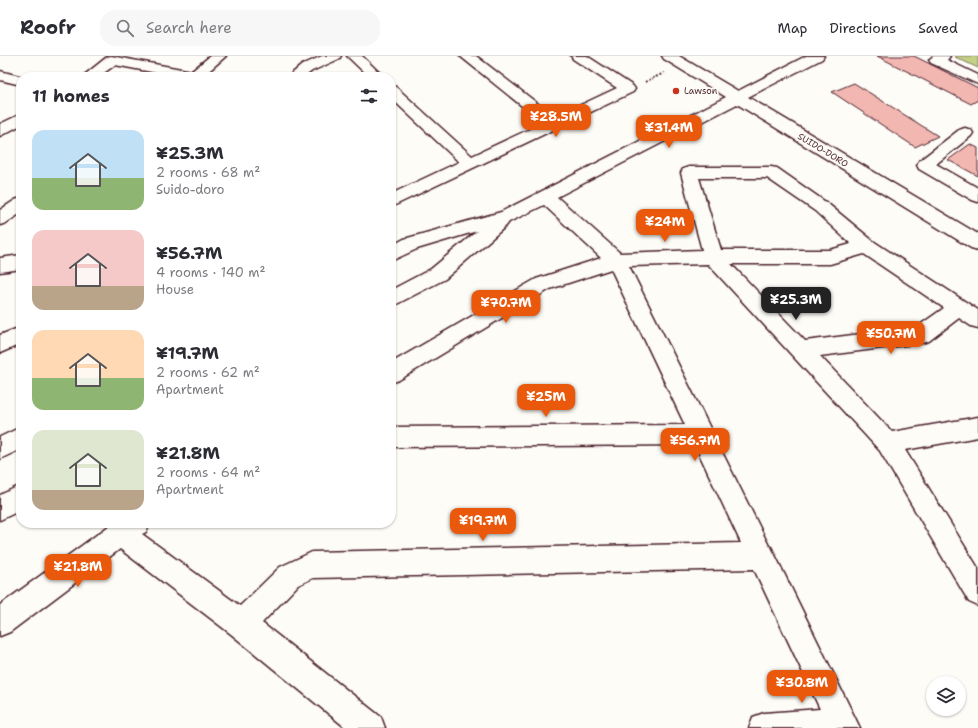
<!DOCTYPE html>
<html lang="en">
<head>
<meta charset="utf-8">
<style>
  :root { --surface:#fff; --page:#f7f7f7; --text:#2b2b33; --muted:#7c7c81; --line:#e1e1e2; --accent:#ea580c }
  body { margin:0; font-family:"Shantell Sans",sans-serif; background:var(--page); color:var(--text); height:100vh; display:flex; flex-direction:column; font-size:15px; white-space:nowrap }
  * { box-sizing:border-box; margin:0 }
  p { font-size:13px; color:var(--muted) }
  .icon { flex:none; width:22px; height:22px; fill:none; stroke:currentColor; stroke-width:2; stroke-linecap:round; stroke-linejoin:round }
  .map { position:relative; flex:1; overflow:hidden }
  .panel { position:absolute; left:16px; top:16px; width:380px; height:456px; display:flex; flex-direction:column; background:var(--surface); border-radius:16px; box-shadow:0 1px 3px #0004 }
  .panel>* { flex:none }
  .fabs { position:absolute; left:926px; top:620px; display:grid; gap:8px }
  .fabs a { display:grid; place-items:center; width:40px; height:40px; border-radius:50%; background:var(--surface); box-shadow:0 1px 3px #0004; font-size:20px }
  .price { position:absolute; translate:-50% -34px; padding:0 9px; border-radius:8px; background:var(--accent); color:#fff; font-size:13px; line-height:26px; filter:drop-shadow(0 1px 2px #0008) }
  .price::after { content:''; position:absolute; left:50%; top:24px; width:12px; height:9px; margin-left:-6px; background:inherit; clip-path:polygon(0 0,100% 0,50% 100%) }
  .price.selected { background:#222; color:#fff }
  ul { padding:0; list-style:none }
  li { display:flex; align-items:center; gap:12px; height:100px; padding:0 16px }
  li span { display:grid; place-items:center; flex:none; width:112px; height:80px; border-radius:12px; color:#555 }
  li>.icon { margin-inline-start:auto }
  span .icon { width:48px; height:48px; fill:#fffc; stroke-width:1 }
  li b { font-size:17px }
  h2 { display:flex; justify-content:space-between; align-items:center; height:48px; padding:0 16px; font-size:17px }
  header { display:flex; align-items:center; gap:24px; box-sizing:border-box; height:56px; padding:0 20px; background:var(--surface); border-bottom:1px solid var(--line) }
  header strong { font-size:19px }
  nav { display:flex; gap:22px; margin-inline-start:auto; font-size:14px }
  .search { width:280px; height:36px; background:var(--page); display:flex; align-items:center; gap:10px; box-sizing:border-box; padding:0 14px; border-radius:16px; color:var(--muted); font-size:15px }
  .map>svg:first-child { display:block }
  .green { fill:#c2d186; stroke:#867858 }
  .building { fill:#f2b7b1; stroke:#4a1f2b }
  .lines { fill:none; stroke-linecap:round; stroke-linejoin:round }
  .minor-casing { stroke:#4a1f2b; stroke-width:3 }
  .path { stroke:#4a1f2b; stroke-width:2; stroke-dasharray:2 2; stroke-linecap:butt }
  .minor { fill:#fdfcf7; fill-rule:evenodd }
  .poi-dot { fill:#c8321e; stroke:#fdfcf7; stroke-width:1.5 }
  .labels { text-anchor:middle; stroke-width:3.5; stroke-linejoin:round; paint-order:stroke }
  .far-poi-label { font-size:9px; fill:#4a1f2b; stroke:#fdfcf7; text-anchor:start }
  .far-street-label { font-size:9px; fill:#4a1f2b; stroke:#fdfcf7 }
</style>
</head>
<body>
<header>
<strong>Roofr</strong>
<div class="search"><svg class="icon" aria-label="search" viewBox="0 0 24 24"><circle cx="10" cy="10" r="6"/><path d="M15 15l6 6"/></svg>Search here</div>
<nav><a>Map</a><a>Directions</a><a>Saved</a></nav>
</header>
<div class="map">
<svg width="978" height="672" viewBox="0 0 978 672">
  <rect width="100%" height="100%" fill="#fdfcf7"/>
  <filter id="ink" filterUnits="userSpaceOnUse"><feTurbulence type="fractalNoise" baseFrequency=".025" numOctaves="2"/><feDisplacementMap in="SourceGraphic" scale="8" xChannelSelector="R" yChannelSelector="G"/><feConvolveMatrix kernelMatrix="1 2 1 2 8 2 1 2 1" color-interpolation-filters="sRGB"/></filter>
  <g filter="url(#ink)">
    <path class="green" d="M958,0H978V12L955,1Z"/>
    <g class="building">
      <path d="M877,0H914L978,32V44L971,48Z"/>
      <path d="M854,27L938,80L915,91L832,36Z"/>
      <path d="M970,88L978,92V120L948,104Z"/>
    </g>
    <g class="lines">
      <g class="minor-casing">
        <g id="minor">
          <path d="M111,0L192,15L210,0H226L202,21H178L115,9L98,21H82L107,1Z"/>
          <path d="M322,0H341L339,3L312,15L304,21H288L302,9Z"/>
          <path d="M347,0H362L384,21H369Z"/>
          <path d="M460,0H476L555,61L617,32L573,3L571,0H587L633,30L635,33L633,36L391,151V138L459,106L391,42V30L396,31L472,100L543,67Z"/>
          <path d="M662,0H679L738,35L806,0H824L822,3L748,41L978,178V194L971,192L737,48L557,141L620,197L702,194L681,117L683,113L689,111H771L777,112L827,147L873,185L978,254V272L971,270L959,262L929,285L922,287L820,300L892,376L978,361V381L905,394L978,512V550L969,546L880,395L708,208L629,210L769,490L771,491L860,672H749L753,661L764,657L820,653L754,513L313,522L298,529L262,567L381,661L385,672H346L231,578L120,493L10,576L0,580V549L113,467H150L146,476L142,478L240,550L280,511L312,496L741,487L695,389L391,391V371L685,369L611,213L550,233L399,324L391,327V307L536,223L601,202L544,149L509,166L506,170L445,223L391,251V234L431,213L477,175L417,193L391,205V190L404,183L501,156L726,41L664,3ZM699,122H767L815,155L851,188L830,194H721ZM864,198L944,252L917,271L805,285L731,208H830Z"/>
          <path d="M933,0H950L947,4L978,19V28L931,7L929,4Z"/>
          <path d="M0,15L23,21H21V29L0,24Z"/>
          <path d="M21,58V69L0,80V68Z"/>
          <path d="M965,72L971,74L973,77L971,80L936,108L978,132V146L972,144L919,113L917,109L919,105L959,74Z"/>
          <path d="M21,142V157L6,167L0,169V154L15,144Z"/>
          <path d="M21,199V213L0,216V202Z"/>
          <path d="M21,271V288L0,297V279Z"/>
          <path d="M21,371V393L0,403V381Z"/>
          <path d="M21,429V454L0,464V439Z"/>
        </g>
      </g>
      <path class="path" d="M645,26L664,17"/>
      <use href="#minor" class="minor"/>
    </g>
  </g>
  <circle class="poi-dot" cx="676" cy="35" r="4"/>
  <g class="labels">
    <g class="far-poi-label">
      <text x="684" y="38">Lawson</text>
    </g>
    <g class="far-street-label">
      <text transform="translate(823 94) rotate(31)" y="3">SUIDO-DORO</text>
    </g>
  </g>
</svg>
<div class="fabs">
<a><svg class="icon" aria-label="layers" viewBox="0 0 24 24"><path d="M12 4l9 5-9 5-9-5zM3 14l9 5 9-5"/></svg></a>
</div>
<b class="price" style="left:556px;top:82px">¥28.5M</b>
<b class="price" style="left:669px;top:93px">¥31.4M</b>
<b class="price" style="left:665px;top:187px">¥24M</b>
<b class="price selected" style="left:796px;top:265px">¥25.3M</b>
<b class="price" style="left:506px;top:268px">¥70.7M</b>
<b class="price" style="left:891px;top:299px">¥50.7M</b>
<b class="price" style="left:546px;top:362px">¥25M</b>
<b class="price" style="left:695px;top:406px">¥56.7M</b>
<b class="price" style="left:483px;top:486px">¥19.7M</b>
<b class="price" style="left:78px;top:532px">¥21.8M</b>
<b class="price" style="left:802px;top:648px">¥30.8M</b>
<section class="panel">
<h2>11 homes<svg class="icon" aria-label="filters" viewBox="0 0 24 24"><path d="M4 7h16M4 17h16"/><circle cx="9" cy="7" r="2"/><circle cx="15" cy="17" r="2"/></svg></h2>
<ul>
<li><span style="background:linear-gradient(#bfe0f5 60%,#8fb573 0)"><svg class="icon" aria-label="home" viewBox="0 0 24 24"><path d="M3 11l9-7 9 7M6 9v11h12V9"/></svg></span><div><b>¥25.3M</b><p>2 rooms · 68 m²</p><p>Suido-doro</p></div></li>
<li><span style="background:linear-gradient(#f6c9c9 70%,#b9a48a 0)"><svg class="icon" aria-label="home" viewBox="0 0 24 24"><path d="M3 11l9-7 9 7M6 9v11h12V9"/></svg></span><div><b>¥56.7M</b><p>4 rooms · 140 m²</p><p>House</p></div></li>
<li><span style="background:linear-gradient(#ffd9b3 60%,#8fb573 0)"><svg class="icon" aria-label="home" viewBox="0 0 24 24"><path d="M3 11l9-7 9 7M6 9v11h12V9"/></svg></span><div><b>¥19.7M</b><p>2 rooms · 62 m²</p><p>Apartment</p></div></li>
<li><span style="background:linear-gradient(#dfe7d0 75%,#b9a48a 0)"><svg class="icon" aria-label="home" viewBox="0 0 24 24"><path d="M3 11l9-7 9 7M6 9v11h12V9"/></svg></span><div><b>¥21.8M</b><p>2 rooms · 64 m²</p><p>Apartment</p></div></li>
</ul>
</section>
</div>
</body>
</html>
